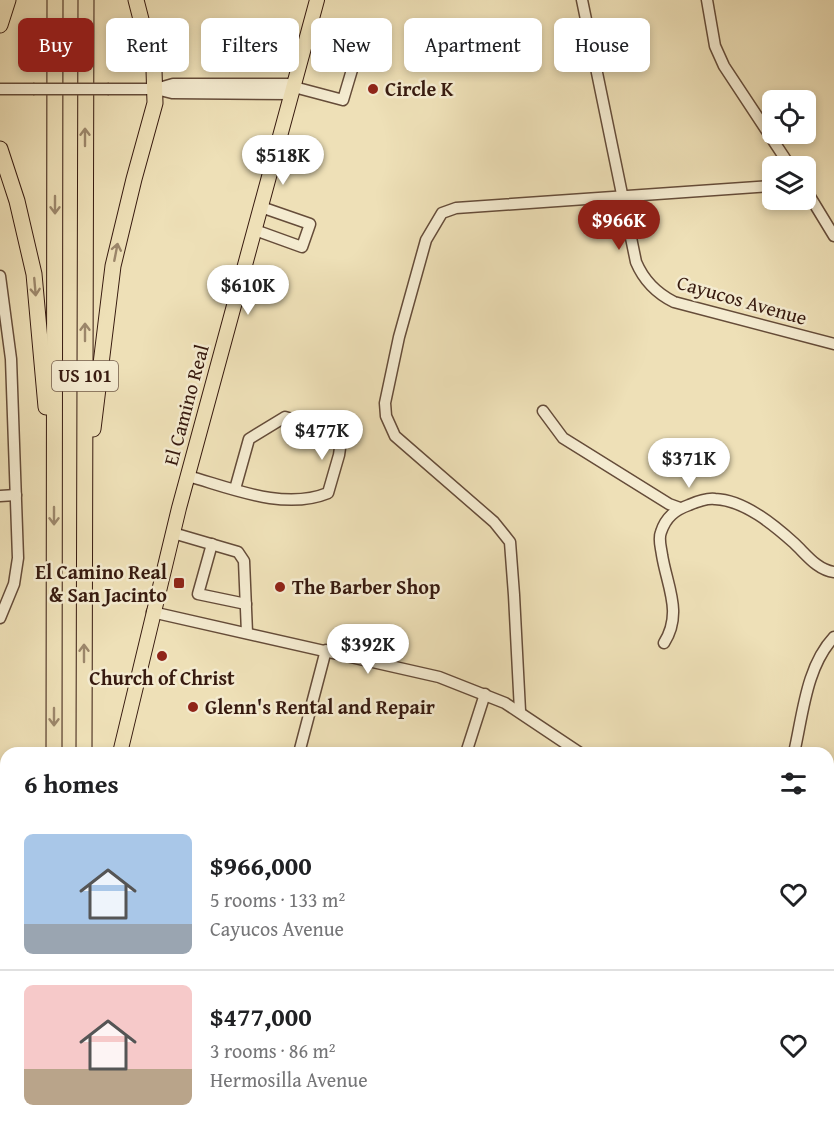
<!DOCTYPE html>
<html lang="en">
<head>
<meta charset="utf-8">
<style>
  :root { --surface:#fff; --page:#f2f2f2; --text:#202124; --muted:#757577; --line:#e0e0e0; --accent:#8f2418 }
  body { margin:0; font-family:"Gentium Book Plus",serif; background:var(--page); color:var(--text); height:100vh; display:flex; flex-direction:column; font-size:22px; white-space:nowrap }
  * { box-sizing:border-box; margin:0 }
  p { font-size:20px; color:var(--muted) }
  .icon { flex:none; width:33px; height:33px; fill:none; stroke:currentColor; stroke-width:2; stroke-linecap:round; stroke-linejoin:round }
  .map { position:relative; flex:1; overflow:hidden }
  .sheet { position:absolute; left:0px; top:747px; width:834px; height:384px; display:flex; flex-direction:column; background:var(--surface); border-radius:18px 18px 0 0; box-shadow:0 3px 9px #0003 }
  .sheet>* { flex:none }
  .guide { position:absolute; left:18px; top:18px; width:798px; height:54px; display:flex; gap:12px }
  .fabs { position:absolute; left:762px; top:90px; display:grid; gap:12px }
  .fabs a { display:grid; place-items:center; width:54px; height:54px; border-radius:9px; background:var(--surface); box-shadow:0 3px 9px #0003; font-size:30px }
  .price { position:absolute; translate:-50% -51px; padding:0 14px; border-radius:21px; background:#fff; color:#222; font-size:20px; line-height:39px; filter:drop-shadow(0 2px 3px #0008) }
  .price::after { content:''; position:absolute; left:50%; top:36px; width:18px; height:14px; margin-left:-9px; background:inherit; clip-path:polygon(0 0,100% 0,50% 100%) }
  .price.active { background:var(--accent); color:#fff }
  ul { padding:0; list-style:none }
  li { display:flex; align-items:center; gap:18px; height:150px; padding:0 24px }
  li+li { border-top:2px solid var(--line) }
  li span { display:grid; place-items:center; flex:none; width:168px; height:120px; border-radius:9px; color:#555 }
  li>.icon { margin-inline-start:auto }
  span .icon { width:72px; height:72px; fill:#fffc; stroke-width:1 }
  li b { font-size:26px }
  h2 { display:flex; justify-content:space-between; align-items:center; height:72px; padding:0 24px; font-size:26px }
  .pill { padding:0 21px; border-radius:9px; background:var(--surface); box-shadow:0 3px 9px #0003; font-size:21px; line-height:54px }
  .pill.active { background:var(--accent); color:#fff }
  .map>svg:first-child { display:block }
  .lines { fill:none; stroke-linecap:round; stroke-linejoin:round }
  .minor-casing { stroke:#654c39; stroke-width:13 }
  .major-casing { stroke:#371a0f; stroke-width:16 }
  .highway-casing { stroke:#371a0f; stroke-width:17 }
  .minor { stroke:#f4ebd0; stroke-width:10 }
  .major { stroke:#eee0b7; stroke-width:14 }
  .highway { stroke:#eee0b7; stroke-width:15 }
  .minor-bridge-casing { stroke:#654c39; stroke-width:13; stroke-linecap:butt }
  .minor-bridge { stroke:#f4ebd0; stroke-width:10 }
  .oneway { stroke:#9c876b }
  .poi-dot { fill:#8f2418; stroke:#f4ebd0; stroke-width:2 }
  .labels { text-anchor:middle; stroke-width:5; stroke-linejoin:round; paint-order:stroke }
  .shield { fill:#f4ebd0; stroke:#705949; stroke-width:1.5 }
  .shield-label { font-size:18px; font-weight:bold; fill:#371a0f }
  .poi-label { font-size:20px; font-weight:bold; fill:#371a0f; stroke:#f4ebd0; text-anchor:start }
  .street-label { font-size:20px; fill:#371a0f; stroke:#f4ebd0 }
</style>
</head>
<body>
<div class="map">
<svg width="834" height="1131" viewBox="0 0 834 1131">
  <rect width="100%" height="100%" fill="#eee0b7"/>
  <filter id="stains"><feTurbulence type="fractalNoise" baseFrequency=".00333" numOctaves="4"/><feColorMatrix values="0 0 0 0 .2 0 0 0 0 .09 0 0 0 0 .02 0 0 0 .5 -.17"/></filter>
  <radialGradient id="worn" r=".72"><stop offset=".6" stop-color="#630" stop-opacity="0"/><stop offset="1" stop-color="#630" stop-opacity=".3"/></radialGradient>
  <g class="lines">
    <g class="minor-casing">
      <g id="minor">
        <path d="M582,0L636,262C644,281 656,293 674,302L834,344"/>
        <path d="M707,0L715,46L724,66L790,166"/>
        <path d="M294,87L343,100L357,53L307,38"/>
        <path d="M0,89H33"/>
        <path d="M109,89H156L172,93L292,94"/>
        <path d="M156,89L173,84H295"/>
        <path d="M806,190L834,236"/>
        <path d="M255,230L302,247L310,224L261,207"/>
        <path d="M0,276L11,359L18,558L14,584L0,618"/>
        <path d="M543,411L563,438L669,504L680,508"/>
        <path d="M188,476C231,488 284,511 328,493L339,455L342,434L285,417L249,439L235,489"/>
        <path d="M0,496L16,495"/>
        <path d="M173,533L238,552L244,561L247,633"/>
        <path d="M212,544L198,594L246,604"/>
        <path d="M152,612L439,677L505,703L580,753"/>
        <path d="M664,643C683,613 667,586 662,555C661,547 658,539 661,532C666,517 675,510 689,505C696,502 707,498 715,499C744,500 774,525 794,543C806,554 817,570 834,572"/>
        <path d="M520,711L514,595L510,542L494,522L395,436L386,416L385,403L399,337L426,240L442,213L456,208L772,186"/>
        <path d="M299,753L326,650"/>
        <path d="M466,753L485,694"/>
        <path d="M794,753C803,714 806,667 834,637"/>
        <path d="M828,861L834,875"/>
        <path d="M828,902L834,903"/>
        <path d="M286,1125V1131"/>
        <path d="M447,1125V1131"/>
        <path d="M655,1125V1131"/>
      </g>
    </g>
    <g class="major-casing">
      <g id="major">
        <path d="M120,753L179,508L317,0"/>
        <path d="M112,1131V1125"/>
      </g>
    </g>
    <g class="highway-casing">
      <g id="highway">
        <path d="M0,25L8,0"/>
        <path d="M0,149L17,201L34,274L46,407"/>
        <path d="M93,429L113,266L134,179L155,103L154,70L136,0"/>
        <path d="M54,753L55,0"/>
        <path d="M84,753L86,0"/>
        <path d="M53,1131V1125"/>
        <path d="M83,1131V1125"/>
      </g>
    </g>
    <use href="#minor" class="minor"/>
    <use href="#major" class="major"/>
    <use href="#highway" class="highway"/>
    <g class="minor-bridge-casing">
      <path id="minor-bridge" d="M33,89H109"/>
    </g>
    <use href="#minor-bridge" class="minor-bridge"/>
  </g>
  <defs><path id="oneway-shaft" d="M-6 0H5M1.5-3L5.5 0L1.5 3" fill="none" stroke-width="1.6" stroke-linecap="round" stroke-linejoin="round" transform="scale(1.5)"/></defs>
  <g class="oneway">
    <use href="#oneway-shaft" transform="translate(85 137) rotate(-90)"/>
    <use href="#oneway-shaft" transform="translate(55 205) rotate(90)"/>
    <use href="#oneway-shaft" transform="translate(116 252) rotate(-79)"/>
    <use href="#oneway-shaft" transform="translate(35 287) rotate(85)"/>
    <use href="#oneway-shaft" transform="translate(85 332) rotate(-90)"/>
    <use href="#oneway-shaft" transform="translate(54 516) rotate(90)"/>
    <use href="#oneway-shaft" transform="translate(84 653) rotate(-90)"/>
    <use href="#oneway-shaft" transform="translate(54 717) rotate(90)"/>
  </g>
  <g class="poi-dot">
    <circle cx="373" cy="89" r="6"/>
    <rect x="173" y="577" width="12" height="12" rx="3"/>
    <circle cx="280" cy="587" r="6"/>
    <circle cx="162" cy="656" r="6"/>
    <circle cx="193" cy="707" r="6"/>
  </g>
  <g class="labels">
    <rect class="shield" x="52" y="361" width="66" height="30" rx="4.5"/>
    <g class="shield-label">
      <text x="85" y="382">US 101</text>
    </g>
    <g class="poi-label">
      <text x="385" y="96">Circle K</text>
      <text x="167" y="579" text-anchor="end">El Camino Real<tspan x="167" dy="23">&amp; San Jacinto</tspan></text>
      <text x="292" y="594">The Barber Shop</text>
      <text x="162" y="685" text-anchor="middle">Church of Christ</text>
      <text x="205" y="714">Glenn's Rental and Repair</text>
    </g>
    <g class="street-label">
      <text transform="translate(742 300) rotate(16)" y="7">Cayucos Avenue</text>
      <text transform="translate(186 405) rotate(-75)" y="7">El Camino Real</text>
    </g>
  </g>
  <rect width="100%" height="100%" filter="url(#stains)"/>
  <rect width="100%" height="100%" fill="url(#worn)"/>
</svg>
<div class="fabs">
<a><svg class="icon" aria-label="locate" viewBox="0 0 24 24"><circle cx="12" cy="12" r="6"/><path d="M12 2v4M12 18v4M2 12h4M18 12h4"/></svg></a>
<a><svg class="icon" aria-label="layers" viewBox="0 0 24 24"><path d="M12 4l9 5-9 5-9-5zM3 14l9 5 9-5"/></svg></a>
</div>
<b class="price" style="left:283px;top:186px">$518K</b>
<b class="price active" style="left:619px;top:251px">$966K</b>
<b class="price" style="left:248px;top:316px">$610K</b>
<b class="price" style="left:322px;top:461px">$477K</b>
<b class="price" style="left:689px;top:489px">$371K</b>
<b class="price" style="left:368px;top:675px">$392K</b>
<div class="guide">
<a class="pill active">Buy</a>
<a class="pill">Rent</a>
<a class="pill">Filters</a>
<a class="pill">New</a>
<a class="pill">Apartment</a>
<a class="pill">House</a>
</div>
<section class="sheet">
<h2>6 homes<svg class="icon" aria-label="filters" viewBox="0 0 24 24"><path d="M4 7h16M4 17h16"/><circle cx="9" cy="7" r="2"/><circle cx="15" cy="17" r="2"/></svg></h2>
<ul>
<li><span style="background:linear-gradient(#a9c7e8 75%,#9aa5b1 0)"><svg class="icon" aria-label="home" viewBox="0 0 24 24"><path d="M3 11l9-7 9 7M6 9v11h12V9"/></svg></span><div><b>$966,000</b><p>5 rooms · 133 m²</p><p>Cayucos Avenue</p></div><svg class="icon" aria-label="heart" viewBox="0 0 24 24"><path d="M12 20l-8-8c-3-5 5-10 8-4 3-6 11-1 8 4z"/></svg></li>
<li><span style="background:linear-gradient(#f6c9c9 70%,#b9a48a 0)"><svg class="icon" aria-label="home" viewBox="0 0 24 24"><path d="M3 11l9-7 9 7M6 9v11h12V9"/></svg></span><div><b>$477,000</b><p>3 rooms · 86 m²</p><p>Hermosilla Avenue</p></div><svg class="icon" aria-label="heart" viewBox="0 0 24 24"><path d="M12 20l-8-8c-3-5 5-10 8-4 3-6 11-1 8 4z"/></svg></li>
</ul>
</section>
</div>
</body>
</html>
